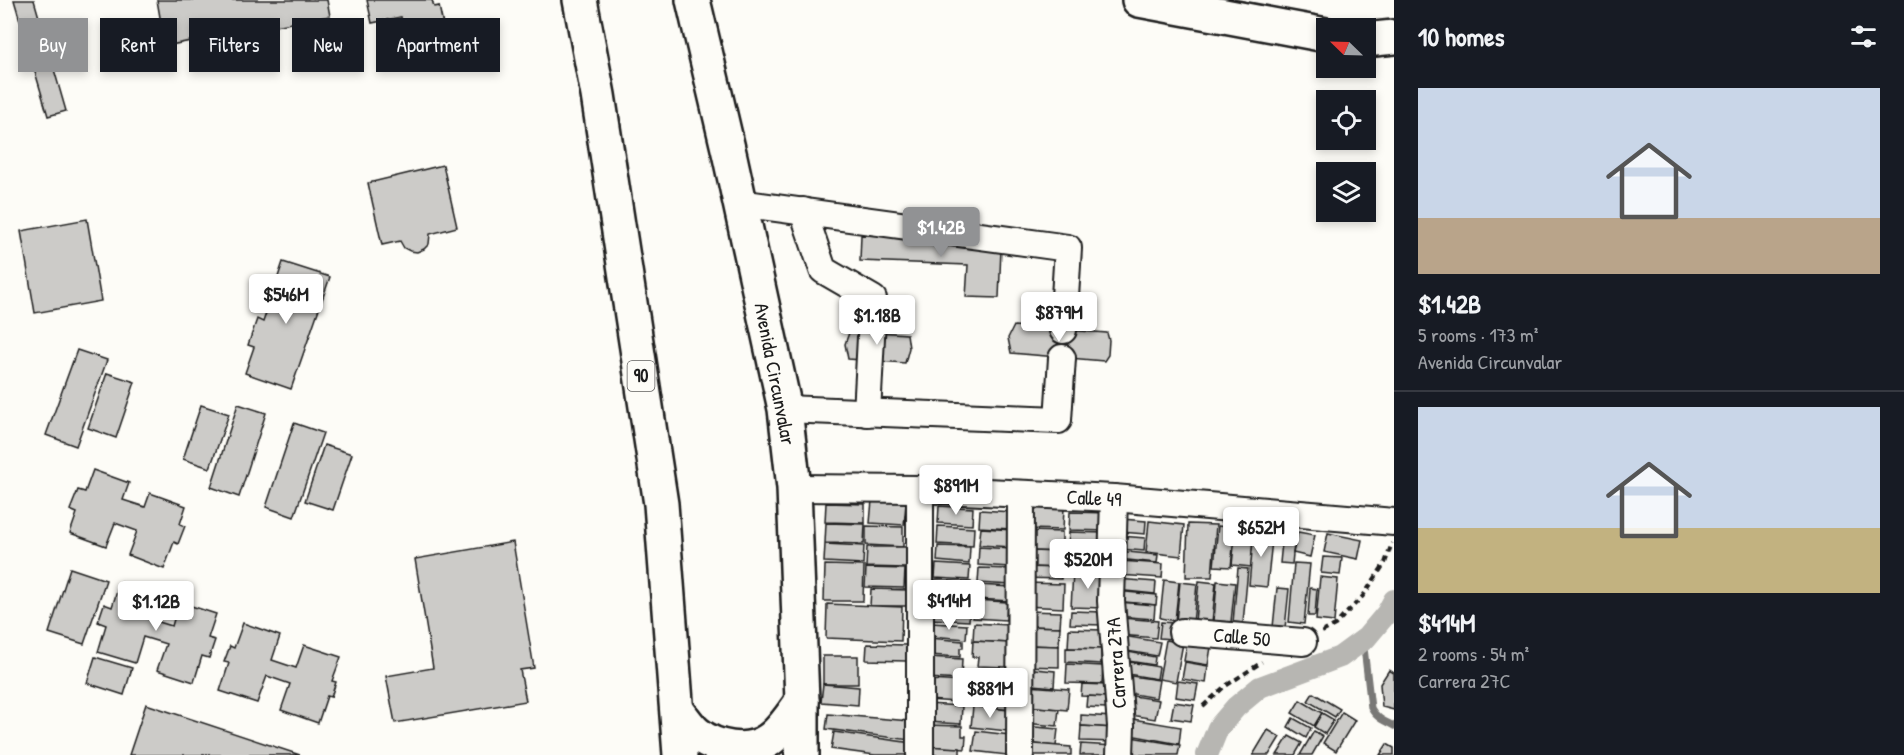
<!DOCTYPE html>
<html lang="en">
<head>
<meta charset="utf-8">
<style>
  :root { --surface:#171b24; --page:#242831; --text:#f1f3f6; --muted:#9ea1a6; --line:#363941; --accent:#919294 }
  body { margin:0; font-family:"Patrick Hand",sans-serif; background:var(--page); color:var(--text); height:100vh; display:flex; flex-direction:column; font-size:22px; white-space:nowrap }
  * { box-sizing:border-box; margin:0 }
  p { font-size:20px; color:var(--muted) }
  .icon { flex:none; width:33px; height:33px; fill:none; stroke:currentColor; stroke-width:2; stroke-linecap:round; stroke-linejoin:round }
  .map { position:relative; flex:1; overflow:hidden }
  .panel { display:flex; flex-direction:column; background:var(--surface); width:510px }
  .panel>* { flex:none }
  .top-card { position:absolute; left:18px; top:18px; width:570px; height:54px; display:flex; gap:12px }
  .needle { width:39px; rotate:293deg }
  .tools { position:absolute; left:1316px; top:18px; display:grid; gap:12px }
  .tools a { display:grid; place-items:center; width:60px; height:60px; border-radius:0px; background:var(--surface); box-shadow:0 3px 9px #0003; font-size:30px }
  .price { position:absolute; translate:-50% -51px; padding:0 14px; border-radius:6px; background:#fff; color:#222; font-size:20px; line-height:39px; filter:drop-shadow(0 2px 3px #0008) }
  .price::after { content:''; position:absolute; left:50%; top:36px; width:18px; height:14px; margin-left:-9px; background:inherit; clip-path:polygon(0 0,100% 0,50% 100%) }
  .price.on { background:var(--accent); color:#fff }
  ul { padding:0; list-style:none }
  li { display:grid; align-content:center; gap:12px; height:318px; padding:0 24px }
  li+li { border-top:2px solid var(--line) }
  li span { display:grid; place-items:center; height:186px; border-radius:0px; color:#555 }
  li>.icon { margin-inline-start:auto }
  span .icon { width:108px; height:108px; fill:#fffc; stroke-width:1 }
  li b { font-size:26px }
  h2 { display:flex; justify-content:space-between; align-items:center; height:72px; padding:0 24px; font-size:26px }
  .pill { padding:0 21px; border-radius:0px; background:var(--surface); box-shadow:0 3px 9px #0003; font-size:21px; line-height:54px }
  .pill.on { background:var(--accent); color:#fff }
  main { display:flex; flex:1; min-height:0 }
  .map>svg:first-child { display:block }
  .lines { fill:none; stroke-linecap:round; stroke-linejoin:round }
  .stream { stroke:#797876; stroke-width:7 }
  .canal { stroke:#b7b6b2; stroke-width:22 }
  .building { fill:#cccbc8; stroke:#1c1c1c; stroke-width:1.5 }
  .minor-casing { stroke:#1c1c1c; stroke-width:30 }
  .major-casing { stroke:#1c1c1c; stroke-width:38 }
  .highway-casing { stroke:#1c1c1c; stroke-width:38 }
  .path { stroke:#1c1c1c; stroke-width:4; stroke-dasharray:6 4.5; stroke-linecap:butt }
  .minor { stroke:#fdfcf7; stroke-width:26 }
  .major { stroke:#fdfcf7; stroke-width:33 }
  .highway { stroke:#fdfcf7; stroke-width:33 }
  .labels { text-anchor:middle; stroke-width:4.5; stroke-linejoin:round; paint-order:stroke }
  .shield { fill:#fdfcf7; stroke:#605f5e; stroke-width:1.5 }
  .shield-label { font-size:18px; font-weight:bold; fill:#1c1c1c }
  .street-label { font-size:20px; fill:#1c1c1c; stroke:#fdfcf7 }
</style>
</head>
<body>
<main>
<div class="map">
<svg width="1394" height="755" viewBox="0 0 1394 755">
  <rect width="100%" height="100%" fill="#fdfcf7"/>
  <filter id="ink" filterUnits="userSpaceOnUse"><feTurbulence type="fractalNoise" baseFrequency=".0167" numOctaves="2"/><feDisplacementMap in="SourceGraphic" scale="12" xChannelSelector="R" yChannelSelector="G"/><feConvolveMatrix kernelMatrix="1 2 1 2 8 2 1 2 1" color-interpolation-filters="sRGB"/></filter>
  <g filter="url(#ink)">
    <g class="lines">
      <path class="stream" d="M1363,639L1371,708C1376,718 1384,721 1394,726"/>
      <path class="canal" d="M1207,755L1218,728L1236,707L1260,687L1340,657L1366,638L1387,613L1394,600"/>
    </g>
    <g class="building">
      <path d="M14,0H34L66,111L48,116Z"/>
      <path d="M157,0H327L330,16L269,27L271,39L229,47L227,34L165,46Z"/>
      <path d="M367,0H432L434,7L439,6L446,39L408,47L401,17L372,23Z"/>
      <path d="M443,165L457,227L430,234L429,244L424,249L417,252L410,251L404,248L400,241L382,245L368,183Z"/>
      <path d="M87,219L101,301L35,313L21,231Z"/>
      <path d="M861,235L976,239L1001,249L999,298L966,297L968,265L860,261Z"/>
      <path d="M283,262L330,277L291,389L245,373L254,347L248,345L257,319L263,322Z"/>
      <path d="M1014,326L1107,333L1109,340L1108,355L1104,361L1011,353L1008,338Z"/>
      <path d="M850,330L907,334L909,348L905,363L848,359L845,344Z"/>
      <path d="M77,350L107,360L76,446L46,435Z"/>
      <path d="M107,373L135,382L116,438L88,428Z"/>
      <path d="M238,404L266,413L239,497L211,487Z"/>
      <path d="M201,405L229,414L210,468L183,459Z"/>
      <path d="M294,423L323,433L294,517L266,507Z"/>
      <path d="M324,445L352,454L333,510L305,501Z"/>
      <path d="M93,470L129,483L123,500L145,507L150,493L186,506L180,524L185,526L178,544L174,542L164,569L128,555L137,531L115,523L106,546L70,533L77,513L70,510L78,490L85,492Z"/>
      <path d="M872,500L906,503L904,525L870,523Z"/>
      <path d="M826,503L865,504V523L825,522Z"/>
      <path d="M939,506L973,508L972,525L938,523Z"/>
      <path d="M1029,506L1064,507L1063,530L1028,529Z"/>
      <path d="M980,510L1012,512L1011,529L979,527Z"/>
      <path d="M1070,512L1108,513L1107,531L1069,530Z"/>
      <path d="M1122,519L1146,521L1145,534L1121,532Z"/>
      <path d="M1149,521L1184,525L1181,556L1146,552Z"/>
      <path d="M826,523L865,524L864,544L825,543Z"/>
      <path d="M1188,524L1216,525L1212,577H1186Z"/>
      <path d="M866,526L903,527V547L866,545Z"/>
      <path d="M938,526L974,528L973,546L937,544Z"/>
      <path d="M1218,526L1235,528L1231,567L1214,566Z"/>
      <path d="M1236,527L1254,529L1251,567L1232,565Z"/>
      <path d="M981,528L1013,530L1012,547L979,545Z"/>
      <path d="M1254,529L1273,531L1267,587L1249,585Z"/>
      <path d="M1031,531L1062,532V552L1030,551Z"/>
      <path d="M1069,532L1104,533L1103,549L1068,547Z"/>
      <path d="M1283,532L1295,534L1292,564L1280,563Z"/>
      <path d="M1298,532L1315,535L1310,557L1293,553Z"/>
      <path d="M1328,533L1362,540L1358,559L1324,552Z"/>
      <path d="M1121,536L1145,538L1144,551L1120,549Z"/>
      <path d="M513,542L534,668L520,670L526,701L395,723L386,676L433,668L415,559Z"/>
      <path d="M825,544L864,546L863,564L824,562Z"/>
      <path d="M938,546L970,547L969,564L937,561Z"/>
      <path d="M867,547H906V568L866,567Z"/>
      <path d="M979,547L1011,549L1010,567L978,565Z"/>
      <path d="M1072,549L1105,550V569L1071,568Z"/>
      <path d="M1030,551L1062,552L1061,568L1029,567Z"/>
      <path d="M1118,551L1158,555L1157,563L1118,559Z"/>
      <path d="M1323,557L1342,558L1340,575L1321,573Z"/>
      <path d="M1120,561L1163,564L1162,578L1119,575Z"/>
      <path d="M1294,563L1310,564L1304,624L1289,622Z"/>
      <path d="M936,564L970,566L969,580L935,578Z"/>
      <path d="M825,565L864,566L863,601H824Z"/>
      <path d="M1025,567L1061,568V579L1024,578Z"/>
      <path d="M70,568L106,580L84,644L49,633Z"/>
      <path d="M866,568L905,569L904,588L865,587Z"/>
      <path d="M979,568L1013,569L1012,585L978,583Z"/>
      <path d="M1238,568L1248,569L1243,623L1233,622Z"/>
      <path d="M1073,572L1105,573L1103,608L1071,607Z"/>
      <path d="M1320,577L1338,579L1334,622L1316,620Z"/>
      <path d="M1117,579L1156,582L1155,594L1116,590Z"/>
      <path d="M934,580L971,582L969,599L934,597Z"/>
      <path d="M1164,580L1179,582L1175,621L1160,618Z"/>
      <path d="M1199,581L1216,583L1212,622L1195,621Z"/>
      <path d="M1217,581L1235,583L1231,622L1214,621Z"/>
      <path d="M120,582L157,594L149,619L172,626L179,602L216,614L208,638L215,640L209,658L202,656L194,682L157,670L166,644L143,637L135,663L98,652L106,625L98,622L104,604L112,607Z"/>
      <path d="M1180,582L1197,584L1193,623L1176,622Z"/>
      <path d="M1026,583L1064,584L1063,608L1025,606Z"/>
      <path d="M978,585L1011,587L1010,601L977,599Z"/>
      <path d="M1277,588L1289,589L1285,628L1273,627Z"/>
      <path d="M1310,588L1317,589L1315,616H1308Z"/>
      <path d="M871,589L909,590L908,606H870Z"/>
      <path d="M1116,591L1157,595L1156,605L1115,601Z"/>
      <path d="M931,599L970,602L969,621L930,619Z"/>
      <path d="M975,600L1007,602L1006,620L973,618Z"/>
      <path d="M1118,602L1155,605L1154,619L1116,616Z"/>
      <path d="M827,604L902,607L901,641L826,638Z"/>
      <path d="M1028,611L1061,612L1060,627L1027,626Z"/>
      <path d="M1071,611L1103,612L1102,625L1070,624Z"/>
      <path d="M1122,618L1158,621L1156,638L1120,635Z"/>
      <path d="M1161,622L1175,623L1172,639L1159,638Z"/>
      <path d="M243,623L280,636L272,660L296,668L304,645L341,657L332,681L336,682L331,697L327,696L318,723L281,710L290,684L267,676L257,703L220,691L229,663L224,662L230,646L234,648Z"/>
      <path d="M931,623L967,625L966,639L930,636Z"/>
      <path d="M974,623L1010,625L1009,643L973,641Z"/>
      <path d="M1025,626L1060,627L1059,646L1024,645Z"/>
      <path d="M1069,629L1103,630L1102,649L1068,648Z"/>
      <path d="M1123,636L1160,642L1157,656L1121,650Z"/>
      <path d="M929,638L963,641V648H960V657L928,655Z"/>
      <path d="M1166,640L1183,643L1176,682L1159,679Z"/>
      <path d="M973,641L1009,643L1007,667L977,666L978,657H972Z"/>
      <path d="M1187,643L1211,647L1208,665L1184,661Z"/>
      <path d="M867,644L906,645V661L866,660Z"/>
      <path d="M1025,645L1059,646V667L1024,666Z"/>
      <path d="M1066,648L1101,649V664L1066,662Z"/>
      <path d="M1123,651L1155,657L1154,665L1122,660Z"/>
      <rect x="823" y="656" width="35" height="28"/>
      <path d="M95,657L132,668L124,695L87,683Z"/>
      <path d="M928,657L962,659L961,680L927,678Z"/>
      <path d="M1124,661L1159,667L1157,679L1122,673Z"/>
      <path d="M1185,662L1208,666L1206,683L1182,679Z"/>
      <path d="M1067,664L1103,666L1102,684L1066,683Z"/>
      <path d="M1025,668L1055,671L1054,687L1023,684Z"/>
      <path d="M976,669L1014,672L1012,687L975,683Z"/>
      <path d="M1389,670L1394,673V710L1382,707L1380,684Z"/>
      <path d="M1125,675L1159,680L1156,698L1122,692Z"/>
      <path d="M929,680L963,682L962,693L957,692L956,702L928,700Z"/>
      <path d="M1178,681L1198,684L1195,700L1176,697Z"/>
      <path d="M823,684L859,687L858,705L821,702Z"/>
      <path d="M975,684L1012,687L1010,710L973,706Z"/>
      <path d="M1082,684L1107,685V697L1081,696Z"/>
      <path d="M1027,686L1069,689L1067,710L1025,706Z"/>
      <path d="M1313,693L1340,709L1335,717L1308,701Z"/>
      <path d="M1127,695L1159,700L1155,719L1124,714Z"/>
      <path d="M1087,696L1107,697L1106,708L1086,707Z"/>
      <path d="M1300,700L1322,713L1314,726L1292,713Z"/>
      <path d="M1174,702L1194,705L1191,721L1171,718Z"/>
      <path d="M146,704L300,755H129Z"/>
      <path d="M927,704L962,706L961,724L926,722Z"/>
      <path d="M973,706L1009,710L1007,731L971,727Z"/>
      <path d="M1025,706L1059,709L1057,726L1024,723Z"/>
      <path d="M1342,712L1355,720L1336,751L1323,743Z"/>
      <path d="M1322,713L1334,720L1325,734L1314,727Z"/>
      <path d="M828,714L910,721V740L826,729Z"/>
      <path d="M1081,715L1113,717L1112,728L1081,726Z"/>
      <path d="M1293,718L1311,728L1306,738L1288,727Z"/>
      <path d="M1133,719L1181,727L1179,744L1130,735Z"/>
      <path d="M926,725L962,726V736H966L965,749L925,746Z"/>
      <path d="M1024,726L1058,729L1056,746L1023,743Z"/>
      <path d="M1081,726L1115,728V742L1080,741Z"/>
      <path d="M1268,730L1280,737L1269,755H1253Z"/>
      <path d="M976,731L1010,735L1007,755L973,751Z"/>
      <path d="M1314,731L1323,736L1312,755H1300Z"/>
      <path d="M834,732L912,743L910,755H875L831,749Z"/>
      <path d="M1289,736L1302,743L1295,755H1277Z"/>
      <path d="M1131,737L1180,745L1178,755H1141L1128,753Z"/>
      <path d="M1023,743L1071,747V755H1022Z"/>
      <path d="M1081,744L1115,746V755H1080Z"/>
      <path d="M1387,744L1394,748V755H1380Z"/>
      <path d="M925,746L960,748V755H924Z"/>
    </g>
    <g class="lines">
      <g class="minor-casing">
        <g id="minor">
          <path d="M739,203L1068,248L1063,330"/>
          <path d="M803,211L823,270L873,299L867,413"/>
          <path d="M785,409L1058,420L1062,358"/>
          <path d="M794,488L920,489L1114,498L1394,522"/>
          <path d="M1114,498L1111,601L1121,726L1120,755"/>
          <path d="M1182,632L1303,642"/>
          <path d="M920,755V489"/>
          <path d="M1020,755L1021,494"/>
        </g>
      </g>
      <g class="major-casing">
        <g id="major">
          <path d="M1139,0L1326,35"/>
          <path d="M1365,40L1394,37"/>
        </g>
      </g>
      <g class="highway-casing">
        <g id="highway">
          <path d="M580,0L598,95L661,504L680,755"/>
          <path d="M693,0L730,157L785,409L794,488L802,701V755"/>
          <path d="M678,711C683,718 689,727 696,733C715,749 748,755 769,740C783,730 792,715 802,701"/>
        </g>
      </g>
      <g class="path">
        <path d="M1322,632L1335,625L1363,596L1385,563L1392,543"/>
        <path d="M1203,706L1224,687L1262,662"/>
      </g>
      <use href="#minor" class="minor"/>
      <use href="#major" class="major"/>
      <use href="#highway" class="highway"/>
    </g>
  </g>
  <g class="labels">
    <rect class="shield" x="627.5" y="361" width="27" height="30" rx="4.5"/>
    <g class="shield-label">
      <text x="641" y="382">90</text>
    </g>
    <g class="street-label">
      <text transform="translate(775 374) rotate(79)" y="7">Avenida Circunvalar</text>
      <text transform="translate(1094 498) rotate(3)" y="7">Calle 49</text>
      <text transform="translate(1242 637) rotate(5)" y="7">Calle 50</text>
      <text transform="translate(1116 663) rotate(-94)" y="7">Carrera 27A</text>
    </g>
  </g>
</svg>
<div class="tools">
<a><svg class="needle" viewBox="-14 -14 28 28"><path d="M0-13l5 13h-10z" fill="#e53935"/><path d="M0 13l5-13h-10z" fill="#9ea1a6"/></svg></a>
<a><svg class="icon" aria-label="locate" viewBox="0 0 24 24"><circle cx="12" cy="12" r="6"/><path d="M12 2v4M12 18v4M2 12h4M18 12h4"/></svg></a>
<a><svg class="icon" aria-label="layers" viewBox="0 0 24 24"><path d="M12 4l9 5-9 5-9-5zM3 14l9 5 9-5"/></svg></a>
</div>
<b class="price on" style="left:941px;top:258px">$1.42B</b>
<b class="price" style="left:286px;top:325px">$546M</b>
<b class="price" style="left:1059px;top:343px">$879M</b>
<b class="price" style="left:877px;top:346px">$1.18B</b>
<b class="price" style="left:956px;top:516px">$891M</b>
<b class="price" style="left:1261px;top:558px">$652M</b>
<b class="price" style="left:1088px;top:590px">$520M</b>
<b class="price" style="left:949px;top:631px">$414M</b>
<b class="price" style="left:156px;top:632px">$1.12B</b>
<b class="price" style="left:990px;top:719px">$881M</b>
<div class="top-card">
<a class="pill on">Buy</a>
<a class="pill">Rent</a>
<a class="pill">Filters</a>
<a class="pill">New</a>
<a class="pill">Apartment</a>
</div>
</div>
<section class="panel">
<h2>10 homes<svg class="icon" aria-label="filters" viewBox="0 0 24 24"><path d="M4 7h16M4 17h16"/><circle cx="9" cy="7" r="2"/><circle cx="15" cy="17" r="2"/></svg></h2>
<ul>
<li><span style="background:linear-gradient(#c9d6e8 70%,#b9a48a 0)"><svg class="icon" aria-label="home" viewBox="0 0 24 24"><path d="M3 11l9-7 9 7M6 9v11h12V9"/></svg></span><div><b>$1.42B</b><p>5 rooms · 173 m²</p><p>Avenida Circunvalar</p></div></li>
<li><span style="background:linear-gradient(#c9d6e8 65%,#c2b280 0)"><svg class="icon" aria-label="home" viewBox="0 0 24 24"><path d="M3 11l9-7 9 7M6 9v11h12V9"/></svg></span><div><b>$414M</b><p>2 rooms · 54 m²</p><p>Carrera 27C</p></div></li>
</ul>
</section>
</main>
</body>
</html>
